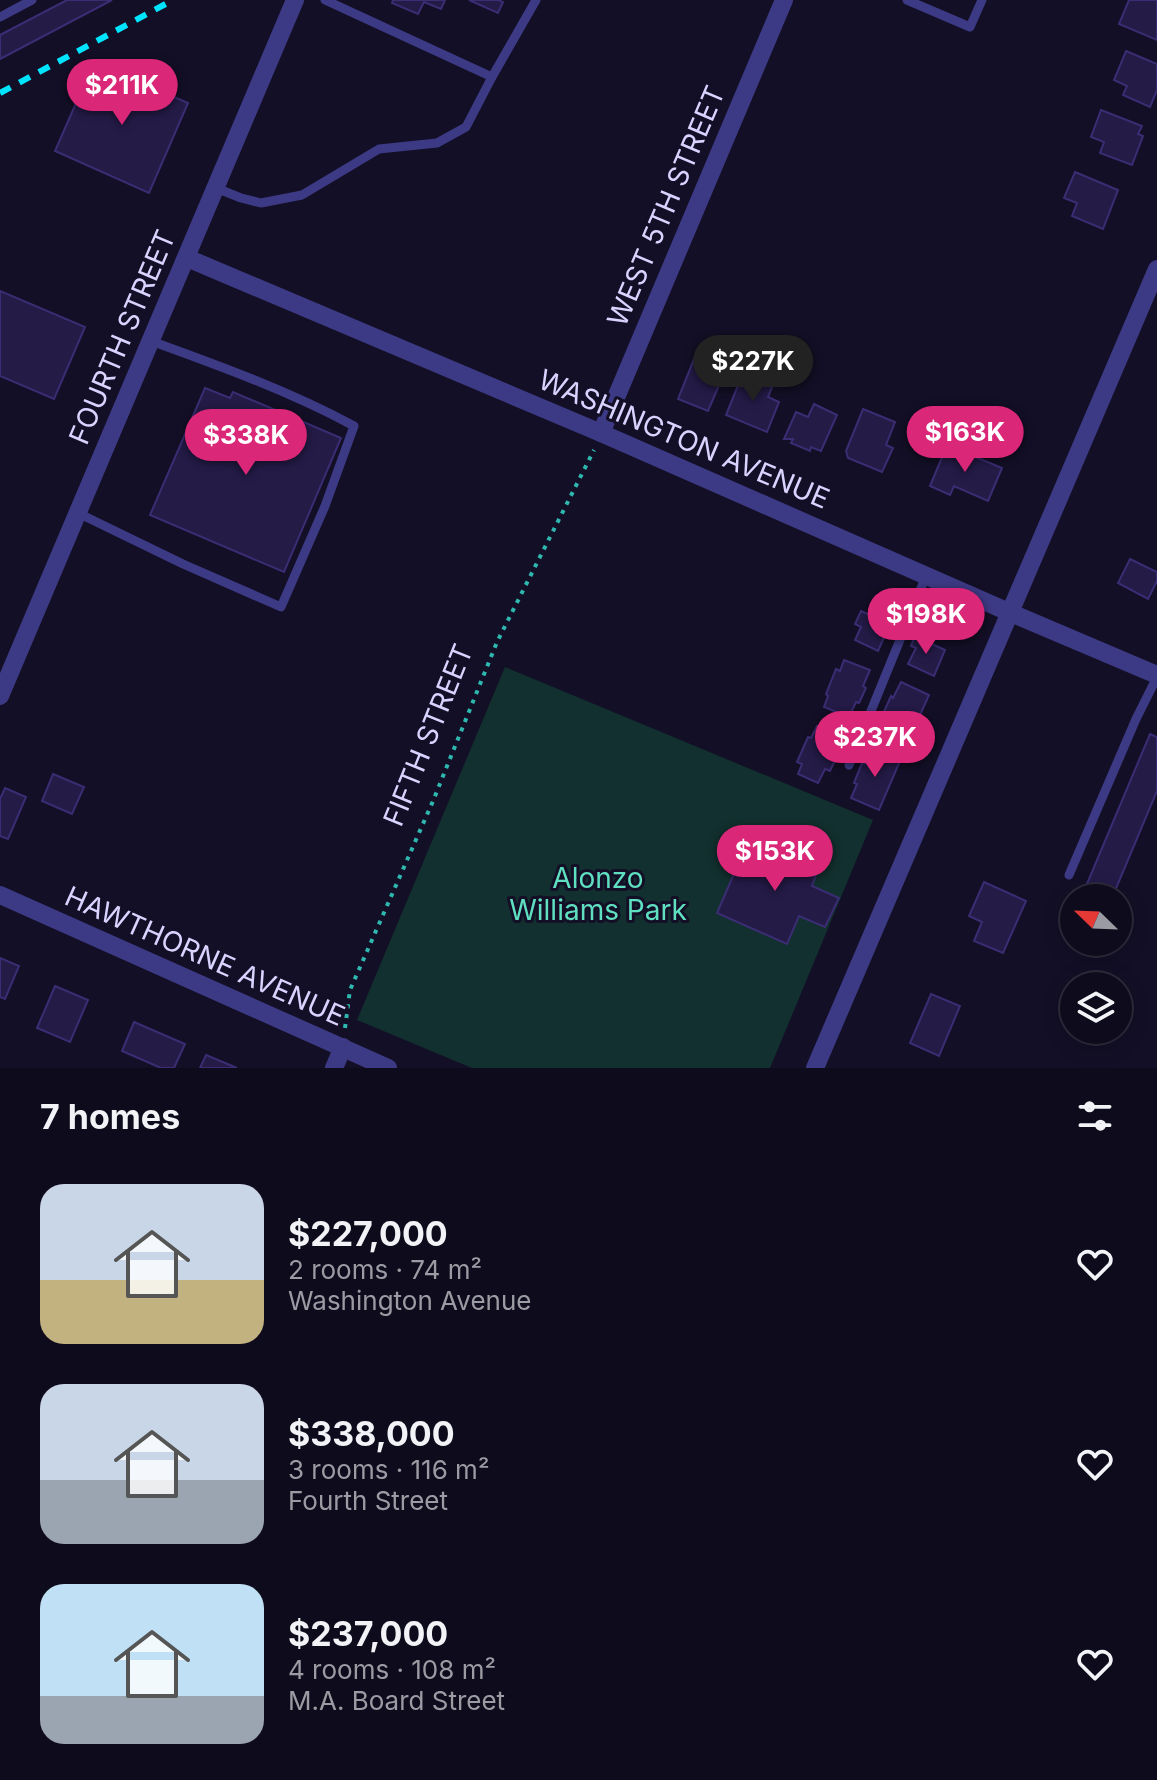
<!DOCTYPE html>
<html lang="en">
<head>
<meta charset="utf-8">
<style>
  :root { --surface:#0e0b1c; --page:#1c1929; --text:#f1f3f6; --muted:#9b9ba3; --line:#2e2b3b; --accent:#db2777 }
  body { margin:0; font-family:Inter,sans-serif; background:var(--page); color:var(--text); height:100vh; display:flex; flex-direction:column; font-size:30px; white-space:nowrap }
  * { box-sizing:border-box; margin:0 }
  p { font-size:26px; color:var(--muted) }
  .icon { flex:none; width:44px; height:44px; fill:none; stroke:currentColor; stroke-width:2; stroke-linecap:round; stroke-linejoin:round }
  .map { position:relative; height:1068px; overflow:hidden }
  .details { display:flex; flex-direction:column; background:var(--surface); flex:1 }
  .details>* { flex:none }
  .needle { width:52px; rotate:293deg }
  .fabs { position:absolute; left:1060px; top:884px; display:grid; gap:16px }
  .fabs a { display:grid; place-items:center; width:72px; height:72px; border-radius:50%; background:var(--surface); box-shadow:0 4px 20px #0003,0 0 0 2px var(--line); font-size:40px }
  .price { position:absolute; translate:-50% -68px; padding:0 18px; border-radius:28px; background:var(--accent); color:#fff; font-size:26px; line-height:52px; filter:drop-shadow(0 2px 4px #0008) }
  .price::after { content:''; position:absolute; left:50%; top:48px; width:24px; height:18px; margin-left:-12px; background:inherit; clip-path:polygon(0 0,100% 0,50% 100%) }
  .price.selected { background:#222; color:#fff }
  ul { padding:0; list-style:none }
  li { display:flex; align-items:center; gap:24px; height:200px; padding:0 40px }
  li span { display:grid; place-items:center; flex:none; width:224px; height:160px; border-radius:24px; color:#555 }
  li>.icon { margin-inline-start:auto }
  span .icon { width:96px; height:96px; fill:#fffc; stroke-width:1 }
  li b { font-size:34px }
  h2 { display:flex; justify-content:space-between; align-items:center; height:96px; padding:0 40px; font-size:34px }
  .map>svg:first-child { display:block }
  .green { fill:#12302f }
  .building { fill:#241b47; stroke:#3b2d73; stroke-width:2 }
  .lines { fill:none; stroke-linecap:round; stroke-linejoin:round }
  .path { stroke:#2fb8b0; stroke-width:4; stroke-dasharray:4 6; stroke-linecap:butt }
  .service { stroke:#3d3a85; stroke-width:9 }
  .minor { stroke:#3d3a85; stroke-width:18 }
  .rail { stroke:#00e5ff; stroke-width:6; stroke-dasharray:12 10; stroke-linecap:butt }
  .labels { text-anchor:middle; stroke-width:6; stroke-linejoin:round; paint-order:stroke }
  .street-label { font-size:28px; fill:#d9d4ff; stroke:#130f26 }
  .park-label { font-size:28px; fill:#5fe0c0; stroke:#130f26 }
</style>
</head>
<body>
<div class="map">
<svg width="1157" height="1068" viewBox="0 0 1157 1068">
  <rect width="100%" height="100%" fill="#130f26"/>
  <path class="green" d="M505,667L873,820L770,1068H472L357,1020Z"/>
  <g class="building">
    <path d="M67,0H112L0,59V35Z"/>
    <path d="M393,0H445L441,9L424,2L418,14L392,3Z"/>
    <path d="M469,0H498L503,2L498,13Z"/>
    <path d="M1129,0H1157V40L1119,24Z"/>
    <path d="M1126,51L1157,64V90L1150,107L1123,95L1127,86L1114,80Z"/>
    <path d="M94,62L188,103L149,193L55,151Z"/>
    <path d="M1101,110L1142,126L1138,134L1143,136L1132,165L1100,153L1104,142L1091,137Z"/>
    <path d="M1075,172L1118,190L1103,229L1072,216L1077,203L1064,198Z"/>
    <path d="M0,291L85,327L54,399L0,376Z"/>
    <path d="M696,354L727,367L708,411L678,399Z"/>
    <path d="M743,373L773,385L768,397L779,402L767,432L726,415Z"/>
    <path d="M205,388L230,398L233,392L341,438L284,572L150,515Z"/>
    <path d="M814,404L837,415L821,451L811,447L810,451L791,443L793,439H784L796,412L808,417Z"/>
    <path d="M863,409L895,422L886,445L893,448L882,472L848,458L846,451Z"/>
    <path d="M947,445L1002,468L988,501L954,486L950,495L930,486Z"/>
    <path d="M1130,559L1157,572V581L1148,599L1118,583Z"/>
    <path d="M861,611L893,626L889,635L886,633L878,651L855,640L861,627L855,624Z"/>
    <path d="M915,636L945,650L934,676L908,664L916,648L911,646Z"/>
    <path d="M844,660L870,670L863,686L866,688L859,703L856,702L849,717L824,707L828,696L826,694L836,669L840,671Z"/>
    <path d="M901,682L929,695L912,733L908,731L903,743L880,733L886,718L882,716L891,696L893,698Z"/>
    <path d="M817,726L841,737L834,753L838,754L830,771L825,769L818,783L798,774L802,764L797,762L808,737L811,738Z"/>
    <path d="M1150,734L1157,737V791L1112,898H1081Z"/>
    <path d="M871,749L900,761L879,810L851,798L857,784L854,783L862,763L865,764Z"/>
    <path d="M53,774L84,787L72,814L42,801Z"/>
    <path d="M5,788L26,797L8,839L0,836V799Z"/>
    <path d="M749,839L818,869L812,886L839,898L825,927L799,916L787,944L717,913Z"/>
    <path d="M984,882L1026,901L1003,953L974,941L982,922L969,916Z"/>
    <path d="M0,958L19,966L5,999L0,997Z"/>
    <path d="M55,986L88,1000L70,1042L37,1028Z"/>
    <path d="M931,994L960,1006L939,1056L910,1043Z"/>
    <path d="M134,1022L185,1044L174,1068H161L122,1051Z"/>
    <path d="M206,1055L237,1068H200Z"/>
  </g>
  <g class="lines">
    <path class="path" d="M345,1028L350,990L433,801L497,642L594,450"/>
    <g class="service">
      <path d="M325,0L492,77L536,0"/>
      <path d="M907,0L970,27L982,0"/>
      <path d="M0,17L32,0"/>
      <path d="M216,188L241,198L261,203L302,195L379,149L437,143L466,127L492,77"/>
      <path d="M78,513L183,564L281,607L325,506L354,426C289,391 220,366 151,341"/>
      <path d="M849,765L926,576"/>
      <path d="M1069,875L1136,719L1157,677"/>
    </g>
    <g class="minor">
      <path d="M187,258L601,433L1011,613L1157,675"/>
      <path d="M601,433L784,0"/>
      <path d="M0,696L295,0"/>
      <path d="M0,895L388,1068"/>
      <path d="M334,1068L343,1047"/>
      <path d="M815,1068L1157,269"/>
    </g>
    <path class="rail" d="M0,93L173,0"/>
  </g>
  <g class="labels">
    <g class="street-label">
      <text transform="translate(666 206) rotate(-67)" y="10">WEST 5TH STREET</text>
      <text transform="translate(122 337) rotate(-67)" y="10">FOURTH STREET</text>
      <text transform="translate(684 439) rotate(23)" y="10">WASHINGTON AVENUE</text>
      <text transform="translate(428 735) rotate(-68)" y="10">FIFTH STREET</text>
      <text transform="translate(205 956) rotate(24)" y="10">HAWTHORNE AVENUE</text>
    </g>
    <g class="park-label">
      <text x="598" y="888">Alonzo<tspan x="598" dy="32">Williams Park</tspan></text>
    </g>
  </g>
</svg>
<div class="fabs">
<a><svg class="needle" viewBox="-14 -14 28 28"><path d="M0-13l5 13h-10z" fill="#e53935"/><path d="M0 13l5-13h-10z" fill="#9b9ba3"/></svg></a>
<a><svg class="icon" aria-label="layers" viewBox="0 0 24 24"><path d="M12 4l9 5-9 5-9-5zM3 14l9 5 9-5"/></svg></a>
</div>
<b class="price" style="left:122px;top:127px">$211K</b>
<b class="price selected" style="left:753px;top:403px">$227K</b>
<b class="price" style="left:965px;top:474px">$163K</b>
<b class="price" style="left:246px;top:477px">$338K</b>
<b class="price" style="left:926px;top:656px">$198K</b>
<b class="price" style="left:875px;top:779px">$237K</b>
<b class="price" style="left:775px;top:893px">$153K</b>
</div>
<section class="details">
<h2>7 homes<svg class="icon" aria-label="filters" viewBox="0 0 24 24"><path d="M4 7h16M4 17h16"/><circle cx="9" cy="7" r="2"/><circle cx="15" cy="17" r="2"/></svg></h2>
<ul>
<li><span style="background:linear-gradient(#c9d6e8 60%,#c2b280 0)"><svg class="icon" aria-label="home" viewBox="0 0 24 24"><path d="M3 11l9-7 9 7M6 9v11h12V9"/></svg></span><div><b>$227,000</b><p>2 rooms · 74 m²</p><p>Washington Avenue</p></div><svg class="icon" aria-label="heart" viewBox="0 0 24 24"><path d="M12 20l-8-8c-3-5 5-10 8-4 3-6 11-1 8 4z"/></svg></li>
<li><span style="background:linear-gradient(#c9d6e8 60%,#9aa5b1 0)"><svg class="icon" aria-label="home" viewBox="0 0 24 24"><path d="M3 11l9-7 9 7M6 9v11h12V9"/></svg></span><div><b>$338,000</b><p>3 rooms · 116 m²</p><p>Fourth Street</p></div><svg class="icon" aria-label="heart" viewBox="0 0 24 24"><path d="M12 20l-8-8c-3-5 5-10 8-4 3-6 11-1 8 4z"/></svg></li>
<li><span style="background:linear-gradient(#bfe0f5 70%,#9aa5b1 0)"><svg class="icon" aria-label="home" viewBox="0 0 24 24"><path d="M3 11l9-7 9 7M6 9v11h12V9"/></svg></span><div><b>$237,000</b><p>4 rooms · 108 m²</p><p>M.A. Board Street</p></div><svg class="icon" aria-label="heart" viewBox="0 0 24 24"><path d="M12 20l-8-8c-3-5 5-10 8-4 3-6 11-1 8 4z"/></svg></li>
</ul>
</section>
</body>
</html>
